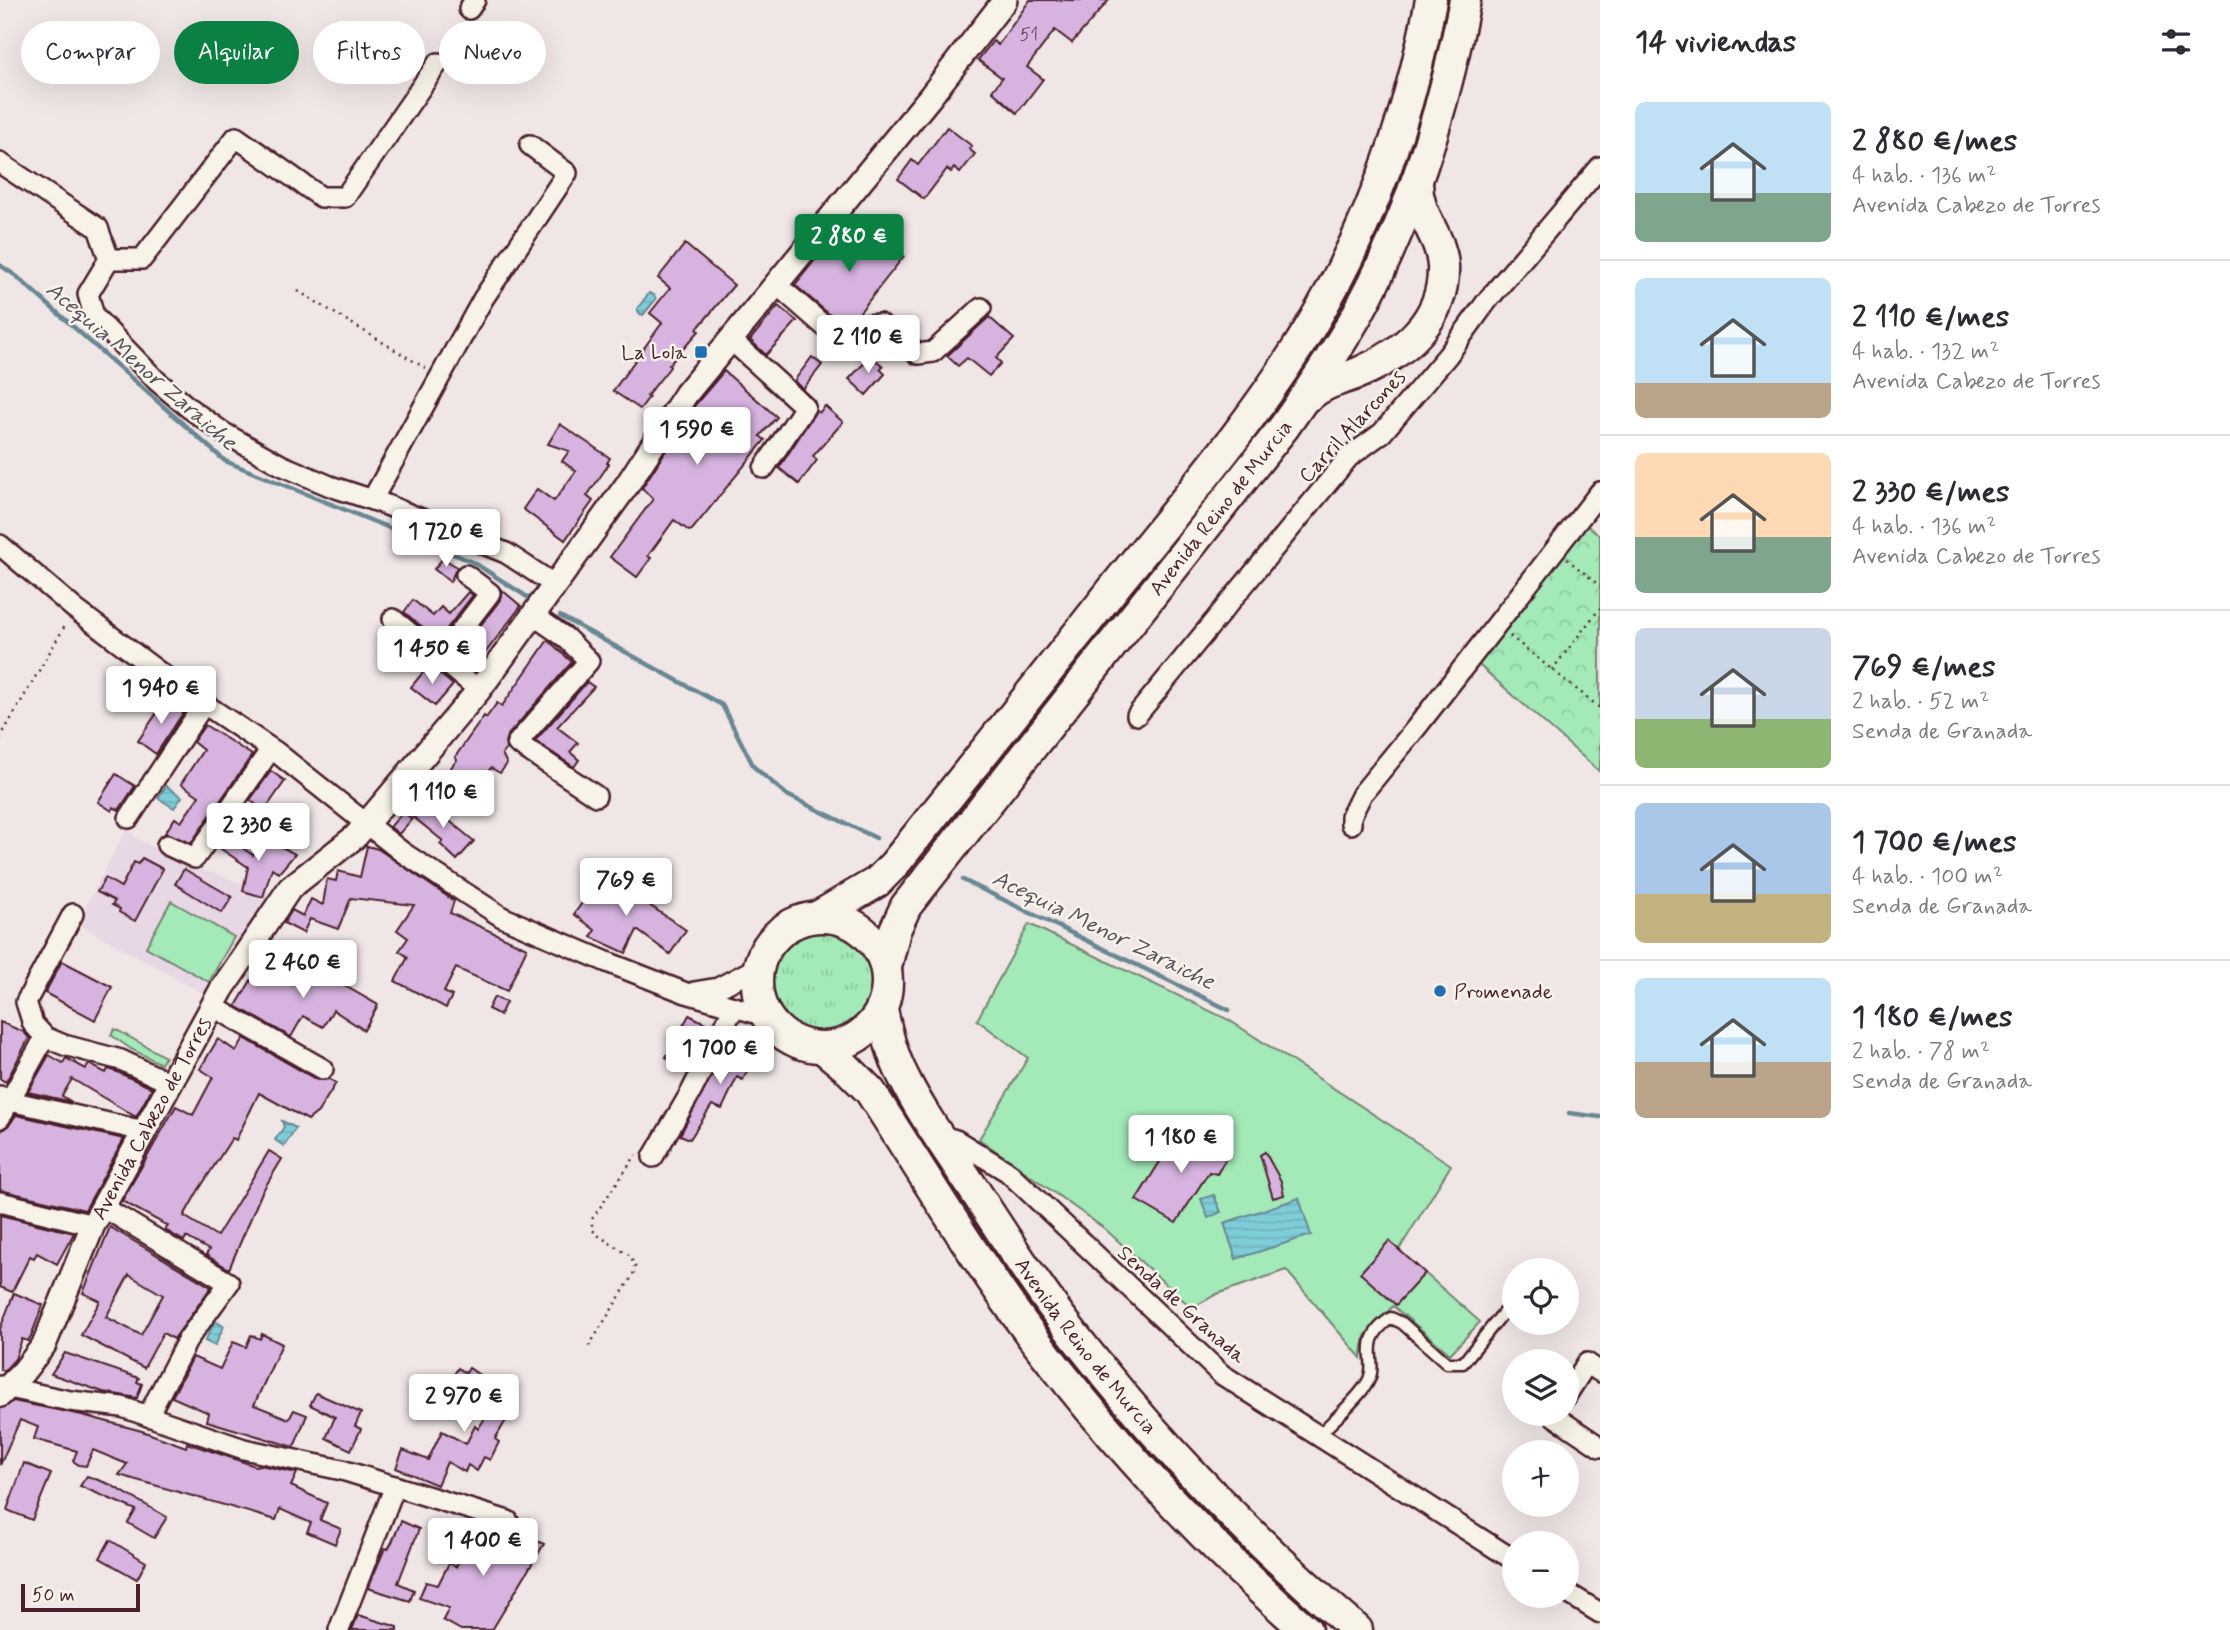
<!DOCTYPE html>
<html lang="es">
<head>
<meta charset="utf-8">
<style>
  :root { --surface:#fff; --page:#f2f2f3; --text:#2b2b33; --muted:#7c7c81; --line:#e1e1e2; --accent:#0b8043 }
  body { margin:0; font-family:Mynerve,sans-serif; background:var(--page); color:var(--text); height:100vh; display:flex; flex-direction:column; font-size:26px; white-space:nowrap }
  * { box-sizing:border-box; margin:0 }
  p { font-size:23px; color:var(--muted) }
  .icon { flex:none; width:38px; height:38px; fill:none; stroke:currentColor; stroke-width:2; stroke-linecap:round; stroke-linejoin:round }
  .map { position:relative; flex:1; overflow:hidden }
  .drawer { display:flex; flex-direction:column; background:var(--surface); width:630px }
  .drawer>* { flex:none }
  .guide { position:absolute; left:21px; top:21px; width:665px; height:63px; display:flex; gap:14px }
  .buttons { position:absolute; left:1502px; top:1258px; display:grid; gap:14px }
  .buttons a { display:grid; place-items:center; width:77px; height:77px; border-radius:50%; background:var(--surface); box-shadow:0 7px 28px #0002; font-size:35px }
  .scale { position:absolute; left:21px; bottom:18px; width:119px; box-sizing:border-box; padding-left:7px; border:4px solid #4a1f2b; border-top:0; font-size:19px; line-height:24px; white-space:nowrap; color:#4a1f2b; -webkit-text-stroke:5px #f7f3e8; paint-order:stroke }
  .price { position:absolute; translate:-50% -60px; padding:0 16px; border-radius:7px; background:#fff; color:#222; font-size:23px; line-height:46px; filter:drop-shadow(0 2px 4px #0008) }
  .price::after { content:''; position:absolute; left:50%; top:42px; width:21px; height:16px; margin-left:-10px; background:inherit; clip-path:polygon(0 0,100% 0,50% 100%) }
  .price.current { background:var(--accent); color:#fff }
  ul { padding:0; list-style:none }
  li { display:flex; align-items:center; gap:21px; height:175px; padding:0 35px }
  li+li { border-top:2px solid var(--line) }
  li span { display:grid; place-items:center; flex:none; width:196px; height:140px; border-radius:10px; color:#555 }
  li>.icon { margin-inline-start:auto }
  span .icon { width:84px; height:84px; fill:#fffc; stroke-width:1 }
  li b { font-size:30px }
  h2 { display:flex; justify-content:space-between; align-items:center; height:84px; padding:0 35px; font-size:30px }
  .tag { padding:0 24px; border-radius:32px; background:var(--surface); box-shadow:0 7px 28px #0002; font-size:24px; line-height:63px }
  .tag.current { background:var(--accent); color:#fff }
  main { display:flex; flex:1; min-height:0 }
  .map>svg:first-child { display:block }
  .built { fill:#e8d7e4 }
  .grass { fill:url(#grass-tufts); stroke:#768472; stroke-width:2 }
  .forest { fill:url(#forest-crowns); stroke:#768472; stroke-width:2 }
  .garden { fill:#a3eab8; stroke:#768472; stroke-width:2 }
  .water { fill:url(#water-rules); stroke:#698793; stroke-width:2 }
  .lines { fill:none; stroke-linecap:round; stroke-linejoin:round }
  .stream { stroke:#698793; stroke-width:4.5 }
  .building { fill:#d6b4df; stroke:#4a1f2b; stroke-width:2; fill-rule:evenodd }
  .service-casing { stroke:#4a1f2b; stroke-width:15 }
  .minor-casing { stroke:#4a1f2b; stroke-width:24 }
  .tertiary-casing { stroke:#4a1f2b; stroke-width:28 }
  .primary-casing { stroke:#4a1f2b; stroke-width:35 }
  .path { stroke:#4a1f2b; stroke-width:2.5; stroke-dasharray:2 5; stroke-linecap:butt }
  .service { stroke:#f7f3e8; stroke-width:10 }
  .minor { stroke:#f7f3e8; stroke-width:19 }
  .tertiary { stroke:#f7f3e8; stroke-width:23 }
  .primary { stroke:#f7f3e8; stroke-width:30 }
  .poi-dot { fill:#1f6fb2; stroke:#f7f3e8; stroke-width:2.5 }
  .labels { text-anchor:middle; stroke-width:5; stroke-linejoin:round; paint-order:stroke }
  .number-label { font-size:18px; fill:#6d4458 }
  .poi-label { font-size:21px; fill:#4a1f2b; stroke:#f7f3e8; text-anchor:end }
  .street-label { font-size:21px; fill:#4a1f2b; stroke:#f7f3e8 }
  .water-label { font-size:23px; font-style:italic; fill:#59535f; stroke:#f7f3e8 }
</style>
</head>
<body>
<main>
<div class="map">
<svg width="1600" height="1630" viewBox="0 0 1600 1630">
  <defs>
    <pattern id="grass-tufts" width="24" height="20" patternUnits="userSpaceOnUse" patternTransform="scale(1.75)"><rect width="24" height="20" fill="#a3eab8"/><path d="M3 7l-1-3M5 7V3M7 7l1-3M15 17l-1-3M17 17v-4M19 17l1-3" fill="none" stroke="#8ec89e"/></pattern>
    <pattern id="forest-crowns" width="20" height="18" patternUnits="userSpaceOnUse" patternTransform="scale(1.75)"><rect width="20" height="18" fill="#a3eab8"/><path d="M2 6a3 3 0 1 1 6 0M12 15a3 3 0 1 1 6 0" fill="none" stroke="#8ec89e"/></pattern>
    <pattern id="water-rules" width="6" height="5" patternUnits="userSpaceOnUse" patternTransform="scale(1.75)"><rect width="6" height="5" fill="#7dcdd8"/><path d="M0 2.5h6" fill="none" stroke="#6eb0ba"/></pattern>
  </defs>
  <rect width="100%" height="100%" fill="#f0e6e6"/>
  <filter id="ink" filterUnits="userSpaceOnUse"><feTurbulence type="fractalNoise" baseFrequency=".0143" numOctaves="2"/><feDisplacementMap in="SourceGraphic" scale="14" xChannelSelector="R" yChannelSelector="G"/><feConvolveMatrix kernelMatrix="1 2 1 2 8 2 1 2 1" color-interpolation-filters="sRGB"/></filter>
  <g filter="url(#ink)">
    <path class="built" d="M127,828L138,839L183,863L274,894L251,921L208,996L77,923Z"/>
    <circle class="grass" cx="824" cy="982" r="51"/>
    <path class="forest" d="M1579,519L1600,536V772L1471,658Z"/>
    <g class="garden">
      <path d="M171,901L234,937L209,982L146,947Z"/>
      <path d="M1029,924L1229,1020L1451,1165L1399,1250L1480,1322L1450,1354L1393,1306L1365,1336L1361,1358L1286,1270L1217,1294L1192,1308L1105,1229L979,1139L1028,1058L977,1020Z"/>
      <path d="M115,1029L165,1057L161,1064L131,1049L111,1035Z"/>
    </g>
    <g class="water">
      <path d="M649,293L654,295L656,299L643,315L640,314L637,309Z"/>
      <path d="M166,786L182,797L174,808L158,798Z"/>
      <path d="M282,1121L296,1128L284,1146L275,1140L284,1127Z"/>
      <path d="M1214,1195L1221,1212L1208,1218L1201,1199Z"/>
      <path d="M1299,1198L1311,1235L1236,1259L1224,1223Z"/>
      <path d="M215,1321L224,1326L215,1346L205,1341Z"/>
    </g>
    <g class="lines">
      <g class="stream">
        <path d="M0,265L16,276L225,461L473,562L535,602"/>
        <path d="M560,616L722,705L754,767L787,795L876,838"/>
        <path d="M963,880L1229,1010"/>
        <path d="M1569,1113L1600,1117"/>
      </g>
    </g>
    <g class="building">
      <path d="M1030,0H1109L1072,43L1055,30L1027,67L1043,79L1017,113L992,91L1002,78L978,60L993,41L998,45Z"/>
      <path d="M947,127L972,146L969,149L975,154L960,173L954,168L951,172L947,169L924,199L898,179L912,160L918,165Z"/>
      <path d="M845,222L871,244L878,234L904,256L860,312L862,314L845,328L795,285Z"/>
      <path d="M685,244L734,285L697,329L699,331L669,365L670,367L647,396L649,397L640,409L613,391L662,323L650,313L670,288L658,278Z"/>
      <path d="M778,306L797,321L766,355L750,340Z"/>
      <path d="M989,317L1014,339L996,358L1001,363L989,376L967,358L958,366L947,356Z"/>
      <path d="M871,356L883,366L880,369L885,374L866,395L849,379Z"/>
      <path d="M812,357L822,365L803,389L794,381Z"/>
      <path d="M724,371L777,417L760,436L765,440L692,530L689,531L674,520L648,556L651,558L637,577L610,557L653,499L642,488L695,405Z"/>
      <path d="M825,406L843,422L813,456L817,460L799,484L779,468L816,411L819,413Z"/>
      <path d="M560,424L610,458L607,463L609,464L587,496L593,501L565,540L523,509L537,489L554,501L576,471L562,461L569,451L548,444Z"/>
      <path d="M443,558L457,567L450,582L434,569Z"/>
      <path d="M502,590L521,606L473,669L457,656L500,600Z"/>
      <path d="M468,592L473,595L438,640L404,612L413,600L433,616L441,607L449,614Z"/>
      <path d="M548,640L572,662L508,735L505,742L506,749L502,754L507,764L500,773L491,768L482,778L473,772L465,782L449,770L457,760L455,757L484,716L486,718L497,703L502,706Z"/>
      <path d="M429,665L453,685L435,706L411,687Z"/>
      <path d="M587,682L594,687L557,727L578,743L570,752L579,760L574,767L535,741Z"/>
      <path d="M167,698L185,710L156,754L138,741Z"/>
      <path d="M205,725L252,755L191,843L165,833L175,818L181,822L199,796L181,784L203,750L193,742Z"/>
      <path d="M271,771L285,781L264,811L250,800Z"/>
      <path d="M116,774L135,786L119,810L113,807L112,811L98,802Z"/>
      <path d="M422,801L428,805L429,804L474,841L457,860L440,844L443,841L411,815Z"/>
      <path d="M403,812L412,819L399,834L390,827Z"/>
      <path d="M225,836L253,855L263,840L265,842L267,839L295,854L279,873L272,868L263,897L243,891L248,867L218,847Z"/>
      <path d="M367,846L378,849L454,901L450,913L527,948L507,991L456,968L444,992L452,996L446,1008L395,981L408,957L399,951L408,938L397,930L414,905L351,898L338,929L310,919L303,933L284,923L292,910L303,916L311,899L323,905L327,879L336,881L338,871L360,877Z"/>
      <path d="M142,858L163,869L135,921L119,912L120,909L112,905L115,901L97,892L105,878L121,887L134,862L138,864Z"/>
      <path d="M184,869L232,897L222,913L175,884Z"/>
      <path d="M604,873L628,892L633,886L642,895L639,898L686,930L670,954L637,930L626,953L591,937L595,930L574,914Z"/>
      <path d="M62,961L112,987L95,1020L45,993Z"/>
      <path d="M303,962L378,1005L364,1030L333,1010L323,1027L303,1016L291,1037L236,1006L260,965L291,985Z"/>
      <path d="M494,997L506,1002L500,1015L488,1009Z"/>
      <path d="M689,1015L707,1024L703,1030L707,1032L689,1070L666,1057Z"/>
      <path d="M0,1022L24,1032L29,1038L6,1082L0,1079Z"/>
      <path d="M244,1038L317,1080L329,1079L336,1083L318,1112L308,1120L259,1093L236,1140L232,1138L198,1191L184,1216L217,1236L269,1151L282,1159L262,1192L229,1269L206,1255L209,1250L186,1237L184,1241L165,1230L168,1226L122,1201L176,1106L193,1115L213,1077L200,1069L218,1039L236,1051Z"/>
      <path d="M729,1043L755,1056L743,1080L737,1077L722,1109L712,1105L690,1139L680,1135Z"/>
      <path d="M49,1055L63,1063L66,1058L86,1069L89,1064L106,1073L108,1069L115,1071L152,1088L136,1117L72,1079L62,1096L72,1102L28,1092Z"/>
      <path d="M16,1115L124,1139L85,1210L0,1190V1132L10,1124Z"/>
      <path d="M1181,1128L1210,1145L1212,1142L1229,1153L1217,1174L1209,1172L1176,1223L1136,1200Z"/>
      <path d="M1265,1152L1281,1181L1284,1195L1273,1198L1260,1155Z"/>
      <path d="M0,1215L74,1233L57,1264L37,1253L34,1258L30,1256L12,1292L0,1287Z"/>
      <path d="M110,1227L211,1287L174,1339L163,1333L144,1368L81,1335L100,1301L83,1293ZM129,1275L163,1295L141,1335L106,1317Z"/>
      <path d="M1389,1241L1425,1273L1396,1305L1360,1273Z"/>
      <path d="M14,1293L43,1305L31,1336L28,1341L22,1339L15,1359L4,1371L0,1369V1329Z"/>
      <path d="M262,1334L282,1344L254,1405L289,1419L294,1410L307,1415L294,1447L207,1421L209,1413L172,1397L193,1357L220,1369L233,1342L246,1347L251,1335L260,1339Z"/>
      <path d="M65,1353L139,1378L137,1382L142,1384L137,1398L103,1392L51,1374Z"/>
      <path d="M458,1368L466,1373L469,1368L481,1376L480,1378L518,1400L495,1439L499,1442L490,1460L484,1457L477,1471L468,1465L465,1472L447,1462L437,1485L396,1468L403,1450L428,1460L442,1431L466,1444L475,1426L478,1429L493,1406L451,1380Z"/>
      <path d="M316,1393L361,1413L355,1426L361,1429L351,1450L326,1438L335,1417L310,1405Z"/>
      <path d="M13,1401L82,1415L142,1431L186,1447L187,1443L208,1450L255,1466L260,1465L297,1473L291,1486L327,1503L320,1520L341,1529L335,1544L307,1532L311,1523L280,1509L276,1520L119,1475L127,1464L93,1450L86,1466L79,1465L73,1461L77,1451L34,1439L38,1427L20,1420L0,1465V1409Z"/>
      <path d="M24,1463L51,1474L32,1520L7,1510Z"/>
      <path d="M87,1476L109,1484L167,1517L154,1538L128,1523L136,1510L80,1486Z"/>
      <path d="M401,1521L419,1529L398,1583L414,1590L410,1601L368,1588L385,1548L388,1549L392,1542Z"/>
      <path d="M473,1523L504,1533L514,1531L544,1544L492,1630H461L443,1620L449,1608L419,1598L426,1582L438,1585L449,1563L456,1567Z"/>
      <path d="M110,1540L146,1562L137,1579L100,1558Z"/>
      <path d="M358,1615L398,1627V1630H352Z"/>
    </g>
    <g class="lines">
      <g class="service-casing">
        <path id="service" d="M1317,1437C1332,1421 1354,1403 1366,1385C1382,1362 1354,1343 1391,1318L1402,1323L1447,1363H1463L1503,1313"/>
      </g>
      <g class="minor-casing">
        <g id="minor">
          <path d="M469,9L475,0"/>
          <path d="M0,163L98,228L109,259L88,294L94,316L157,381L189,408L224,433L281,465L330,486L379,502L506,553L555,585"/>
          <path d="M109,259H142L236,137L321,197H345L438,63"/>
          <path d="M775,283L846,345L866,325L879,324L918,354L933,352L981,308"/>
          <path d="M730,339L805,407L764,468"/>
          <path d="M372,500L483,299L567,173L530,145"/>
          <path d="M0,545L75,609L179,687L276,752L402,852L502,917L607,962L686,993L765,1016"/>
          <path d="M533,615L566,638L589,661L517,743L596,796"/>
          <path d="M393,619L479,690"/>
          <path d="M440,658L490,593L466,575"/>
          <path d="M1137,715L1349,457L1382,433L1448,355L1487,301L1600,167"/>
          <path d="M129,818L204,704"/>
          <path d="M1351,824V816L1362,794L1416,728L1600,492"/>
          <path d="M167,845L195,858L271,749"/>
          <path d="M73,914L26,1002L33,1024L45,1037L64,1045L121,1060L170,1083"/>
          <path d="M694,992L718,988L758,967"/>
          <path d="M212,1006L323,1069"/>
          <path d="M0,1096L10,1101L144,1131"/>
          <path d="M0,1118L45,1037"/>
          <path d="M939,1135L956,1140L1008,1172L1221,1374L1514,1560"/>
          <path d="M653,1157L691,1092L734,1007"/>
          <path d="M0,1202L93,1225"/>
          <path d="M103,1207L229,1283L188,1339L148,1416"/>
          <path d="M0,1386L70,1401L122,1407L244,1449L342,1470L508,1521"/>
          <path d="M1566,1396L1587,1363L1600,1372"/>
          <path d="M1555,1414L1554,1416L1600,1447"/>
          <path d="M1566,1592L1600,1613"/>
          <path d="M339,1630L395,1486"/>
        </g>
      </g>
      <g class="tertiary-casing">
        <g id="tertiary">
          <path id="s1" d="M0,1395L23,1372L44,1345L93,1225L222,989L290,888L356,836L479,690L627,485L686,394L930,97L1005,0"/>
        </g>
      </g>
      <g class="primary-casing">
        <g id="primary">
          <path d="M1310,395C1325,382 1341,380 1358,373C1403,354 1445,320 1443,266C1441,233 1416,217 1417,180"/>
          <path d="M819,916L877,882L893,866C968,773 1043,678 1117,584C1184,501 1256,418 1311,326C1371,225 1410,115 1431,0"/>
          <circle cx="822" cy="982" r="65"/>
          <path id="s2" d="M886,967L895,930L906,906L1284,427C1310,390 1335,354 1357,315C1411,217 1444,110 1465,0"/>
          <path id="s3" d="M882,1010C887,1033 892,1055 903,1076C921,1113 950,1153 973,1188C1009,1244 1046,1301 1088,1353C1168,1454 1259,1546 1357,1630"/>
          <path d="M823,1048L846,1067L870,1091C924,1174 975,1260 1034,1339C1115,1445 1205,1543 1306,1630"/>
        </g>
      </g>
      <g class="path">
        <path d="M298,291L425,368"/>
        <path d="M1567,559L1600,586"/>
        <path d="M1510,636L1600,708"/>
        <path d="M1552,670L1600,608"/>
        <path d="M0,738L66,624"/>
        <path d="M589,1346L633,1275L635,1266L629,1255L596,1234L592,1229V1219L636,1155"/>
      </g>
      <use href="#service" class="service"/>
      <use href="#minor" class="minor"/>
      <use href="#tertiary" class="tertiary"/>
      <use href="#primary" class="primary"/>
    </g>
  </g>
  <g class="poi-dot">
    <rect x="694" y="345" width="14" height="14" rx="3.5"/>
    <circle cx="1440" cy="991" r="7"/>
  </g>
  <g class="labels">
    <g class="number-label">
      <text x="1029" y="40">51</text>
    </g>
    <g class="poi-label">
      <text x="687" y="359">La Lola</text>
      <text x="1454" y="998" text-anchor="start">Promenade</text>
    </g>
    <g class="street-label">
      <text transform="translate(1352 426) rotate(-47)" y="7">Carril Alarcones</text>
      <text dy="7" stroke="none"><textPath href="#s2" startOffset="572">Avenida Reino de Murcia</textPath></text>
      <text dy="7" stroke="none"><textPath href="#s1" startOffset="318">Avenida Cabezo de Torres</textPath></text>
      <text transform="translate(1182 1304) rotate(42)" y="7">Senda de Granada</text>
      <text dy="7" stroke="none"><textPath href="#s3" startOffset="396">Avenida Reino de Murcia</textPath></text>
    </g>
    <g class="water-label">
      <text transform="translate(142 365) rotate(41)" y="8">Acequia Menor Zaraiche</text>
      <text transform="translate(1104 929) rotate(26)" y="8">Acequia Menor Zaraiche</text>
    </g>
  </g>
</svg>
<div class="buttons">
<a><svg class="icon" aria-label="locate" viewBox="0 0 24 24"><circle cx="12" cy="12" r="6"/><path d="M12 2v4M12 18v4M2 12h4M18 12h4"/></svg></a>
<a><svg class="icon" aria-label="layers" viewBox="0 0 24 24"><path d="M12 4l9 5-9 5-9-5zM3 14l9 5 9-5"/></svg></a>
<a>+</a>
<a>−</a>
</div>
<div class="scale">50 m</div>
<b class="price current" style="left:849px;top:274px">2 880 €</b>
<b class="price" style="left:868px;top:375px">2 110 €</b>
<b class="price" style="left:697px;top:467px">1 590 €</b>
<b class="price" style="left:446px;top:569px">1 720 €</b>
<b class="price" style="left:432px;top:686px">1 450 €</b>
<b class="price" style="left:161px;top:726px">1 940 €</b>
<b class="price" style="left:443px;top:830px">1 110 €</b>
<b class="price" style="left:258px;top:863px">2 330 €</b>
<b class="price" style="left:626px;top:918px">769 €</b>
<b class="price" style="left:303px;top:1000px">2 460 €</b>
<b class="price" style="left:720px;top:1086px">1 700 €</b>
<b class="price" style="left:1181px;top:1175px">1 180 €</b>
<b class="price" style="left:464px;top:1434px">2 970 €</b>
<b class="price" style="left:483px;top:1578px">1 400 €</b>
<div class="guide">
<a class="tag">Comprar</a>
<a class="tag current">Alquilar</a>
<a class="tag">Filtros</a>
<a class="tag">Nuevo</a>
</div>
</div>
<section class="drawer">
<h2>14 viviendas<svg class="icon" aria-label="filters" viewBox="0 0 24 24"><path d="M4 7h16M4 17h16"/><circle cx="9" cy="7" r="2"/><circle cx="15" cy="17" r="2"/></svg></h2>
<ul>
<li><span style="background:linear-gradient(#bfe0f5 65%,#7fa58c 0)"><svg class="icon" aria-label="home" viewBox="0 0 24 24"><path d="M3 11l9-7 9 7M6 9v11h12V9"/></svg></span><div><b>2 880 €/mes</b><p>4 hab. · 136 m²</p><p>Avenida Cabezo de Torres</p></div></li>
<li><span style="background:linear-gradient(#bfe0f5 75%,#b9a48a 0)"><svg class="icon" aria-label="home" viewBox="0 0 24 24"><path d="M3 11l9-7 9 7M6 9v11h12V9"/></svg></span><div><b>2 110 €/mes</b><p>4 hab. · 132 m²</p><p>Avenida Cabezo de Torres</p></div></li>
<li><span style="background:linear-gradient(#ffd9b3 60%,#7fa58c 0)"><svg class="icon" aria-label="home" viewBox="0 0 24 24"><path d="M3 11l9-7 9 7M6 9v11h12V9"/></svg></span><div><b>2 330 €/mes</b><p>4 hab. · 136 m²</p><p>Avenida Cabezo de Torres</p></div></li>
<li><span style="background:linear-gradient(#c9d6e8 65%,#8fb573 0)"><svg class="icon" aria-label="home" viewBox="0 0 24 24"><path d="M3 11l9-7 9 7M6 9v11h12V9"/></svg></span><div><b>769 €/mes</b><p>2 hab. · 52 m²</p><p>Senda de Granada</p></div></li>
<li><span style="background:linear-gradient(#a9c7e8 65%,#c2b280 0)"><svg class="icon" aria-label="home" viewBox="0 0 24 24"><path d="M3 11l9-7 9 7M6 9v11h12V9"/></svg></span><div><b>1 700 €/mes</b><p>4 hab. · 100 m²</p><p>Senda de Granada</p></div></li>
<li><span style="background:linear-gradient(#bfe0f5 60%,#b9a48a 0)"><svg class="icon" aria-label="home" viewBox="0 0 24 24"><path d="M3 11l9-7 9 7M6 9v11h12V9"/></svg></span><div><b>1 180 €/mes</b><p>2 hab. · 78 m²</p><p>Senda de Granada</p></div></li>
</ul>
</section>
</main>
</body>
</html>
